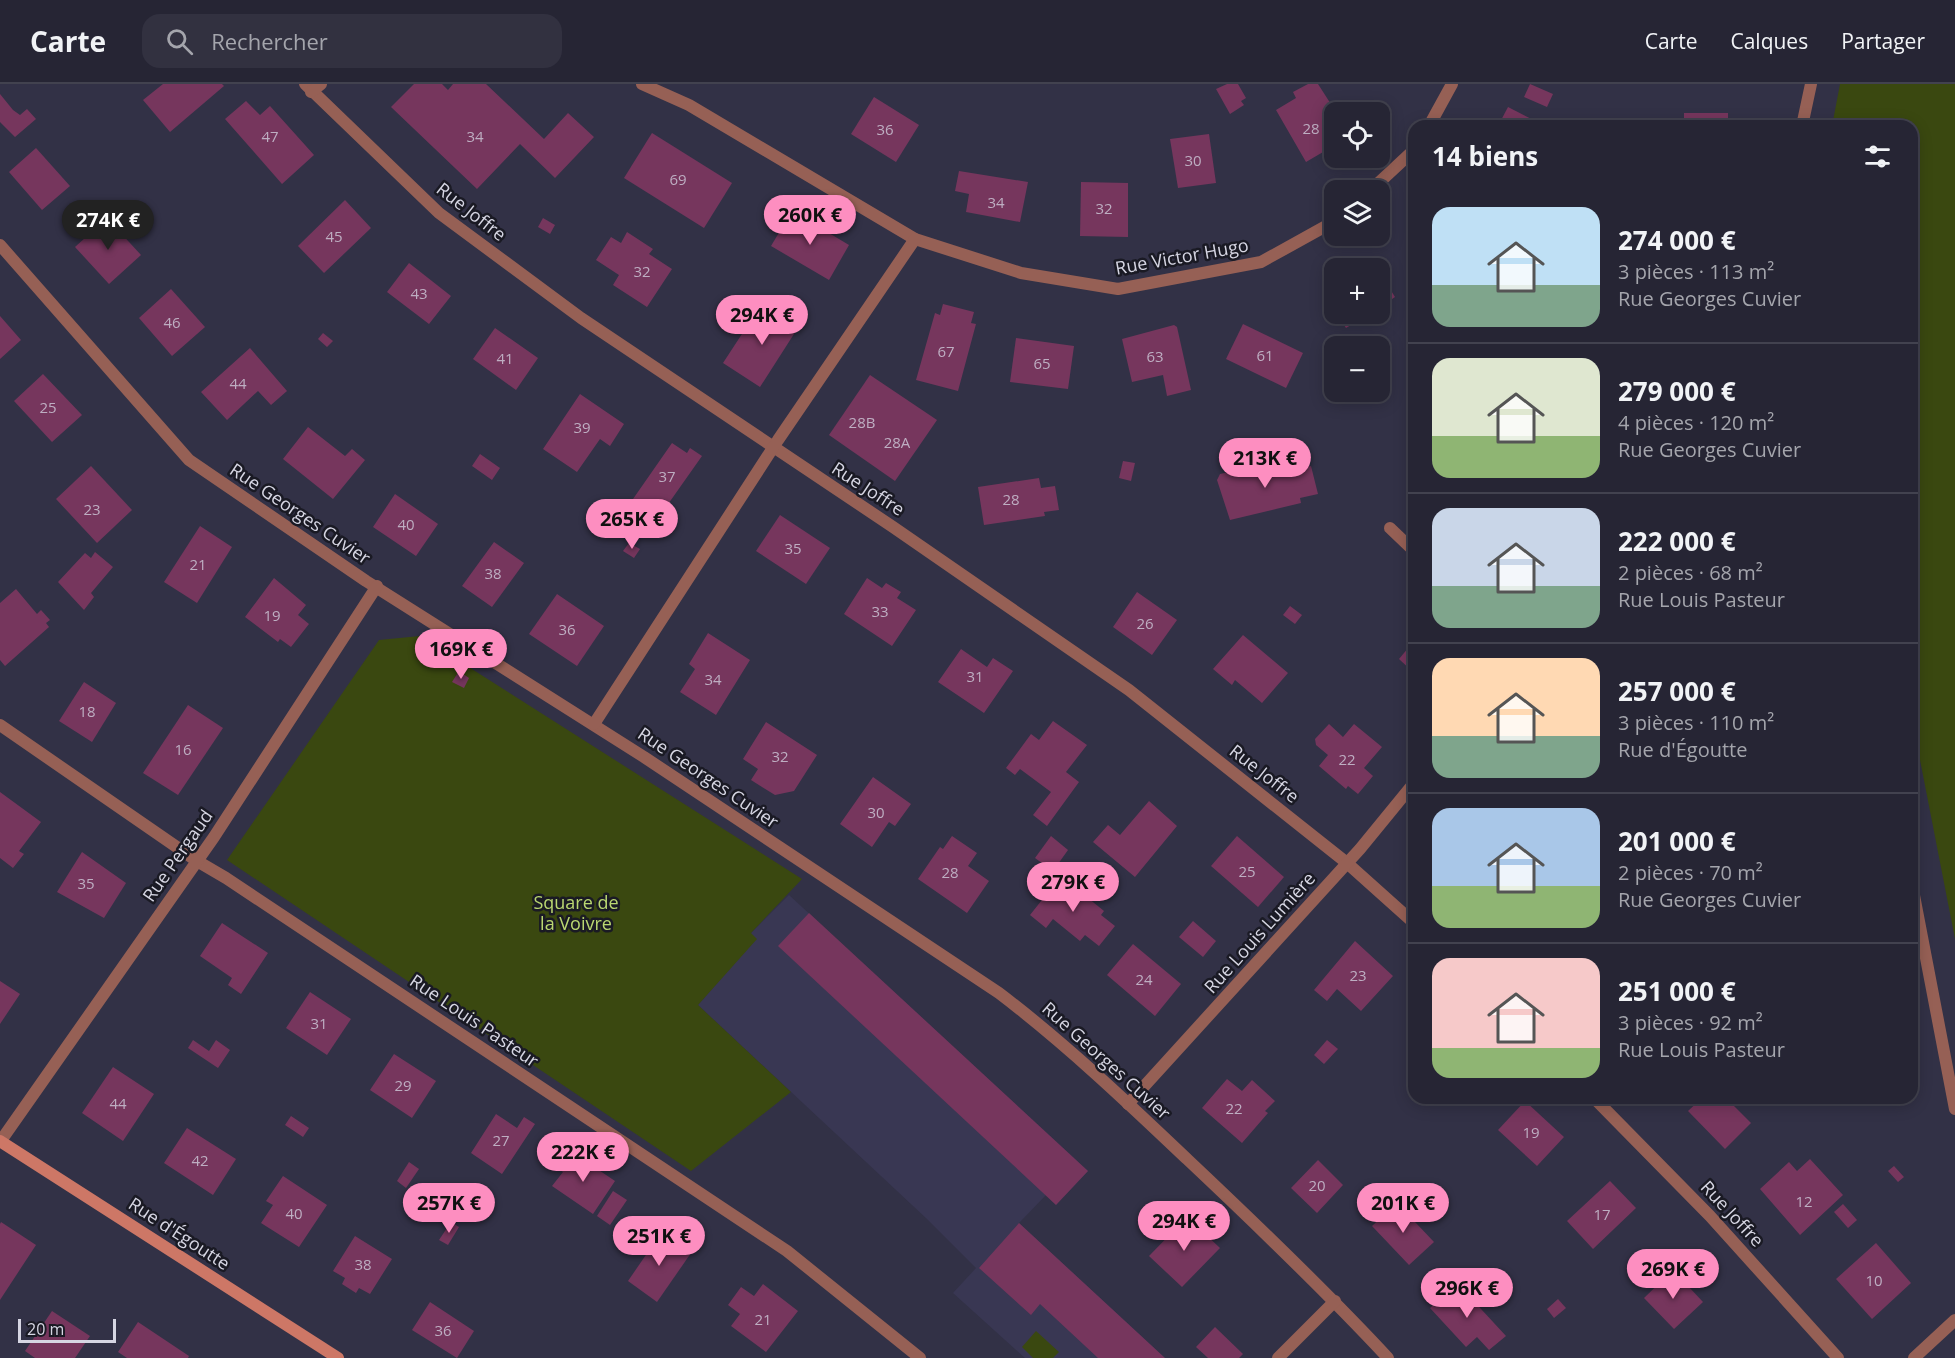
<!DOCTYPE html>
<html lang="fr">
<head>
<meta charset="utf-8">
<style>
  :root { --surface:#262534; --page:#323140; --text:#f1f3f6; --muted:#a4a5ac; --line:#42424f; --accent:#fd8ec0 }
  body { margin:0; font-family:"Open Sans",sans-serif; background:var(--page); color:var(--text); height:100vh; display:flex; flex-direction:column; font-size:22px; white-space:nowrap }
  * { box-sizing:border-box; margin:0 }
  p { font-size:20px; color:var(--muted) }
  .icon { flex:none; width:33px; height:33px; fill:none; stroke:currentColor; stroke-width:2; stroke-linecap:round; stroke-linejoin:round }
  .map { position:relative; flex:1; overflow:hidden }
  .panel { position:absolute; left:1408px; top:36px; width:510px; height:984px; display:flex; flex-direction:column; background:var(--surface); border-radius:18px; box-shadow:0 3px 15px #0003,0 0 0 2px var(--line) }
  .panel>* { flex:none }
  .controls { position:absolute; left:1324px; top:18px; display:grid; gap:12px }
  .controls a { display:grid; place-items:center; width:66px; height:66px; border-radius:12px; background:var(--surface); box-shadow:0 3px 15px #0003,0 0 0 2px var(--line); font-size:30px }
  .scale { position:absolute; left:18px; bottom:15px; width:98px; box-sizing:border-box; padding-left:6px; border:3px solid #d6d6e3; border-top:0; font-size:16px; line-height:21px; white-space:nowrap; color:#d6d6e3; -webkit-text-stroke:4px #1a1a24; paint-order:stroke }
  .price { position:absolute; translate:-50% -51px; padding:0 14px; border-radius:21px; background:var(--accent); color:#111; font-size:20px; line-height:39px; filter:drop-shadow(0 2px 3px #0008) }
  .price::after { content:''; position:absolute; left:50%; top:36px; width:18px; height:14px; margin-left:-9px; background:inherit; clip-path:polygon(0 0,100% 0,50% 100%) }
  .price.active { background:#222; color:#fff }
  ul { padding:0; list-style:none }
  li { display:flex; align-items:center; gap:18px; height:150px; padding:0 24px }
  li+li { border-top:2px solid var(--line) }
  li span { display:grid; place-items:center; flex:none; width:168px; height:120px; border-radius:18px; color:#555 }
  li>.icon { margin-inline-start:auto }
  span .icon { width:72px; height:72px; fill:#fffc; stroke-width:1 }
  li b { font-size:26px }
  h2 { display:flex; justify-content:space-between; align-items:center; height:72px; padding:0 24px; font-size:26px }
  header { display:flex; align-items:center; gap:36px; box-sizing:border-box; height:84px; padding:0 30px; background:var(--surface); border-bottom:2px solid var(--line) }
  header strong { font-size:28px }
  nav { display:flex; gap:33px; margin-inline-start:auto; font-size:21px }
  .search { width:420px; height:54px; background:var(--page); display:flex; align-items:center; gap:15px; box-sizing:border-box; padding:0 21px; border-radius:18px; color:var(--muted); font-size:22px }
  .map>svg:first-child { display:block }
  .built { fill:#393753 }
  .green { fill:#3a4810 }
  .building { fill:#76365d }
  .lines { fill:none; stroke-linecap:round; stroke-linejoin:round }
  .minor { stroke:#966055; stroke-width:12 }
  .secondary { stroke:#cd7766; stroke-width:12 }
  .labels { text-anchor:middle; stroke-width:5; stroke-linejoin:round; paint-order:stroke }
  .number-label { font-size:15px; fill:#beaec2 }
  .street-label { font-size:18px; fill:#d6d6e3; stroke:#1a1a24 }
  .park-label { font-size:18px; fill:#bad771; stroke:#1a1a24 }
</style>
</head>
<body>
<header>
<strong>Carte</strong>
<div class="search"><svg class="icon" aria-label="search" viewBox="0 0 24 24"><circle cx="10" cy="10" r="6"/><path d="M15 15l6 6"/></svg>Rechercher</div>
<nav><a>Carte</a><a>Calques</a><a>Partager</a></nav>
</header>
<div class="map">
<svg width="1955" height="1274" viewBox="0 0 1955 1274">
  <rect width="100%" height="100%" fill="#323146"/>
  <path class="built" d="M789,811L1088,1087L1056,1121L1046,1111L1019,1139L1165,1274H1025L953,1209L976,1184L927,1135L698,921L756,855L750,850Z"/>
  <g class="green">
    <path d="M1840,0H1955V855L1912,635V42H1832Z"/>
    <path d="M420,552L802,795L751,849L757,855L698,921L791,1008L691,1087L227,776L379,556Z"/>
    <path d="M1036,1247L1059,1268L1053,1274H1033L1022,1263Z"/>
  </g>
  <g class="building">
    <path d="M163,0H222L224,2L170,48L143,16Z"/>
    <path d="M414,0H442L448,6L453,0H486L544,55L568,29L594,53L555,94L520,60L477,105L391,23Z"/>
    <path d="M1227,0H1238L1246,14L1241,17L1244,21L1230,30L1216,5Z"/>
    <path d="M1308,0H1318L1336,28L1335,61L1306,78L1276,26L1296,14L1293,8Z"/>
    <path d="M1530,0L1553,10L1547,23L1524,13Z"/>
    <path d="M0,10L13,26L20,31L27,25L36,35L15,53L0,38Z"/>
    <path d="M874,13L919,41L896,78L851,50Z"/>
    <path d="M246,17L260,31L270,22L314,71L282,100L225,35Z"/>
    <path d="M1508,23L1545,42H1498Z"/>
    <rect x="1684" y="29" width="44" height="13"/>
    <path d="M652,49L732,99L704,144L624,94Z"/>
    <path d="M1209,50L1216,99L1178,104L1170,55Z"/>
    <path d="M36,64L70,102L42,126L9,88Z"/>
    <path d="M959,87L1028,98L1020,138L966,128L969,110L955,107Z"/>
    <path d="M1081,98L1128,99V153L1080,152Z"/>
    <path d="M345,116L371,144L324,189L298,162Z"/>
    <path d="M792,127L849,161L829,196L771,162Z"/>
    <path d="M107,134L141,171L109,200L75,163Z"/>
    <path d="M543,134L555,141L550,150L538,143Z"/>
    <path d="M627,148L653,165L649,170L672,185L647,223L613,201L619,191L596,176L611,153L621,159Z"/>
    <path d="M409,179L451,212L429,240L387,208Z"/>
    <path d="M1380,189L1395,213L1380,223Z"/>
    <path d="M1335,201V227L1323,208Z"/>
    <path d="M171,205L205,243L172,272L139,234Z"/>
    <path d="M943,220L974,228L971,239L976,240L958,307L916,296L935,229L940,231Z"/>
    <path d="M778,225L801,239L760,303L723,279L755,230L770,239Z"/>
    <path d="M1337,230H1369L1346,244Z"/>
    <path d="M0,232L21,256L0,275Z"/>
    <path d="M1243,240L1303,269L1286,304L1226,275Z"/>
    <path d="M1174,241L1177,243L1191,306L1167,312L1163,291L1132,298L1122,255Z"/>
    <path d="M495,244L538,274L516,306L473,275Z"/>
    <path d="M323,249L333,257L327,263L318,255Z"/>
    <path d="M1016,254L1074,262L1068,305L1010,298Z"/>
    <path d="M250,264L287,307L271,321L258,307L227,336L201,308Z"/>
    <path d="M43,290L82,331L52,358L14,317Z"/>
    <path d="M870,291L937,336L895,397L829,351Z"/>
    <path d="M580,310L624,340L610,362L600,355L577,388L543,365Z"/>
    <path d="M308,343L345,372L352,365L365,376L333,415L283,375Z"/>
    <path d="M672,359L687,369L690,364L702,372L659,433L633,415Z"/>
    <path d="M480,370L500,384L492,396L472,382Z"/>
    <path d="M1123,377L1135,379L1131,397L1119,394Z"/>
    <path d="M1291,377L1294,387L1311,382L1318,410L1300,414L1301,419L1230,436L1217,396L1220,390L1233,387L1234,391Z"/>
    <path d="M91,382L132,426L97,459L56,415Z"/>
    <path d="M1039,394L1041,404L1055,402L1059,426L1044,428L1045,432L984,441L978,403Z"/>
    <path d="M395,410L438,440L416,472L373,443Z"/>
    <path d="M780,431L830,464L806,500L756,467Z"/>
    <path d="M200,442L232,463L197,519L164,498Z"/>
    <path d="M494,458L524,479L492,523L462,502Z"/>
    <path d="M629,459L640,465L634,474L623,467Z"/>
    <path d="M95,468L113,483L91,509L94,513L84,526L58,498L85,469L91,474Z"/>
    <path d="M274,494L306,521L298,531L309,540L291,563L280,555L278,558L245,533Z"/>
    <path d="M867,494L882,504L886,499L901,508L897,514L916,526L892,562L844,530Z"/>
    <path d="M16,505L37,530L41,526L50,536L46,539L49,543L5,582L0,576V519Z"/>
    <path d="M1137,508L1177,536L1152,571L1113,543Z"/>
    <path d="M557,510L604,542L577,582L529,550Z"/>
    <path d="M1290,522L1302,531L1295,540L1283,531Z"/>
    <path d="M708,549L750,576L716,631L680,608L695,585L689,580Z"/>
    <path d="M1243,551L1288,589L1262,619L1235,596L1232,601L1213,585Z"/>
    <path d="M1414,557V589L1399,575Z"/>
    <path d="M961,565L987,583L993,574L1013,587L984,629L938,598Z"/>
    <path d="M459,587L469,594L464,604L452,598Z"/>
    <path d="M84,598L116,619L92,658L59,637Z"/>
    <path d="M188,621L223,644L178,711L143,689Z"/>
    <path d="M1053,637L1087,661L1066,688L1079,698L1047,742L1033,731L1051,708L1020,685L1015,691L1006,684L1031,650L1039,656Z"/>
    <path d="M766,638L817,671L794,707L775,711L751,696L758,685L743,675Z"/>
    <path d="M1329,640L1343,653L1354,640L1382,663L1364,684L1373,692L1358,710L1348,702L1346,705L1319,682L1328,671L1316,661L1315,655Z"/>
    <path d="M873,693L911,720L895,742L889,738L872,763L840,740Z"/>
    <path d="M0,708L41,738L19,767L24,770L13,784L0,774Z"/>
    <path d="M1149,717L1177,742L1135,793L1093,758L1108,741L1120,751Z"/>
    <path d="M952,752L977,769L968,782L989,797L967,829L918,795L940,763L943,765Z"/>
    <path d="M1051,752L1068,766L1053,787L1035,774Z"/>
    <path d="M1237,752L1284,793L1258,823L1211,782Z"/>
    <path d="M82,768L126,799L104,834L57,808Z"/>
    <path d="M1061,792L1104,827L1101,831L1115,842L1099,862L1085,851L1080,857L1053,835L1046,844L1030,831Z"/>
    <path d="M809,829L1088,1087L1056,1121L778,862Z"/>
    <path d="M1193,837L1216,857L1203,873L1179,853Z"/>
    <path d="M222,839L268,869L241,910L228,901L232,894L200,872Z"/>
    <path d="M1355,857L1393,892L1361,927L1337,905L1327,917L1314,906Z"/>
    <path d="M1133,860L1181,900L1155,932L1107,891Z"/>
    <path d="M0,897L20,910L0,940Z"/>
    <path d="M310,908L351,935L327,971L286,944Z"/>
    <path d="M193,956L209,967L216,956L230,966L218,984L188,964Z"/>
    <path d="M1327,956L1338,965L1324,980L1314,971Z"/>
    <path d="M394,970L436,997L412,1034L370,1006Z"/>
    <path d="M113,983L154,1010L123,1057L82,1029Z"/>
    <path d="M1227,995L1242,1007L1252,996L1275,1017L1265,1027L1268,1029L1242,1059L1202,1024Z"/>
    <path d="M1702,1014H1726L1751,1039L1725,1065L1688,1027Z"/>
    <path d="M1525,1017L1564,1053L1537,1082L1498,1046Z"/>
    <path d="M496,1030L517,1044L524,1033L535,1040L502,1090L471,1069Z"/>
    <path d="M291,1032L309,1044L303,1053L285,1041Z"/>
    <path d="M187,1044L236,1075L213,1111L164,1079Z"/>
    <path d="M575,1070L615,1097L593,1130L552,1102L563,1088L557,1084L561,1078L566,1082Z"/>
    <path d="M1810,1075L1843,1111L1800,1151L1760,1105L1789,1078L1797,1087Z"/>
    <path d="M1318,1076L1343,1101L1317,1129L1291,1104Z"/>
    <path d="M409,1078L419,1085L406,1104L397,1097Z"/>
    <path d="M1894,1082L1904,1093L1898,1098L1888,1087Z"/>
    <path d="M283,1092L327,1121L299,1163L261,1139L273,1121L266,1117Z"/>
    <path d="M1610,1097L1636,1124L1593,1165L1567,1137Z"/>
    <path d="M613,1107L627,1116L610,1141L597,1132Z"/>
    <path d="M1397,1119L1434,1158L1409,1181L1372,1142Z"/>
    <path d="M1843,1120L1857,1136L1848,1144L1834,1128Z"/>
    <path d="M1187,1133L1220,1164L1182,1203L1149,1172Z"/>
    <path d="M1,1138L36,1161L0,1216V1140Z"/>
    <path d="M451,1138L459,1143L448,1161L439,1156Z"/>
    <path d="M1019,1139L1165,1274H1098L1040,1220L1031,1231L979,1184Z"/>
    <path d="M661,1149L691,1169L657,1218L628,1197Z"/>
    <path d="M355,1152L392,1175L370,1210L359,1204L356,1209L342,1200L345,1194L333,1187Z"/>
    <path d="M1876,1159L1911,1199L1872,1235L1836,1195Z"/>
    <path d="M1673,1186L1703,1218L1674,1245L1644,1214Z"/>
    <path d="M1457,1199L1506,1252L1489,1266L1477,1253L1466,1263L1430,1224Z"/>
    <path d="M763,1200L798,1227L766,1268L731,1242L740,1230L728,1221L741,1203L754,1212Z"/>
    <path d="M1558,1215L1566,1224L1554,1234L1547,1225Z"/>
    <path d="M430,1218L474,1247L457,1274L412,1246Z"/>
    <path d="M52,1227L90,1252L75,1274H35L25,1267Z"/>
    <path d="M138,1238L189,1272L188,1274H127L118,1268Z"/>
    <path d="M1215,1243L1243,1270L1239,1274H1208L1196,1263Z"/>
  </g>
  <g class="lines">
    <g class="minor">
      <path d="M305,0L439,129L581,234L893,443L1129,606L1347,779L1414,839"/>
      <path d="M642,0L689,21L915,155L1021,189L1118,205L1261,178L1335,137"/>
      <path d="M311,8L321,0"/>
      <path d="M1429,42L1452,0"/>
      <path d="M1802,42L1811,0"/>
      <path d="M1371,106L1414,66"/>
      <path d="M0,161L189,376L366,497L644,673L999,909C1066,960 1127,1018 1187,1075C1256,1140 1324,1205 1388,1274"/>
      <path d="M1390,444L1414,467"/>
      <path d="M594,640L778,356L915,155"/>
      <path d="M0,641L197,777L226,794L787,1167L920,1274"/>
      <path d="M1912,801L1955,1025"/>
      <path d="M1594,1014L1710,1132L1838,1274"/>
      <path d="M1128,1020L1360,765L1414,699"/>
      <path d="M0,1058L214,753L377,502"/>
      <path d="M1278,1274L1335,1217"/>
      <path d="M1914,1274L1955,1236"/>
    </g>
    <path class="secondary" d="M0,1057L338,1274"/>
  </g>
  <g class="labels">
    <g class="number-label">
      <text x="1311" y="50">28</text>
      <text x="885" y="51">36</text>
      <text x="270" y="58">47</text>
      <text x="475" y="58">34</text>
      <text x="1193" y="82">30</text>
      <text x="678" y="101">69</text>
      <text x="996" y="124">34</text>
      <text x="1104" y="130">32</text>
      <text x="334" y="158">45</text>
      <text x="642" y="193">32</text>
      <text x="419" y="215">43</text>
      <text x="172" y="244">46</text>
      <text x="946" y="273">67</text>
      <text x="1265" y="277">61</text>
      <text x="1155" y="278">63</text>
      <text x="505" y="280">41</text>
      <text x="1042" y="285">65</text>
      <text x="238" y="305">44</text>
      <text x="48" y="329">25</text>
      <text x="862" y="344">28B</text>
      <text x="582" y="349">39</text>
      <text x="897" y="364">28A</text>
      <text x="667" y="398">37</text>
      <text x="1011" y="421">28</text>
      <text x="92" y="431">23</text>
      <text x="406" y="446">40</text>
      <text x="793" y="470">35</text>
      <text x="198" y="486">21</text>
      <text x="493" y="495">38</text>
      <text x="880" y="533">33</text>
      <text x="272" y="537">19</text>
      <text x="1145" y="545">26</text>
      <text x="567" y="551">36</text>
      <text x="975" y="598">31</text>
      <text x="713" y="601">34</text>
      <text x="87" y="633">18</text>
      <text x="183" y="671">16</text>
      <text x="780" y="678">32</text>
      <text x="1347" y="681">22</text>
      <text x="876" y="734">30</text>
      <text x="1247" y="793">25</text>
      <text x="950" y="794">28</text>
      <text x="86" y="805">35</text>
      <text x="1358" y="897">23</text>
      <text x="1144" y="901">24</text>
      <text x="319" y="945">31</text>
      <text x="403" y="1007">29</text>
      <text x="118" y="1025">44</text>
      <text x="1234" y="1030">22</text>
      <text x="1531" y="1054">19</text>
      <text x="501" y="1062">27</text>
      <text x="200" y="1082">42</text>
      <text x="1317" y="1107">20</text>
      <text x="1804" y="1123">12</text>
      <text x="294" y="1135">40</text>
      <text x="1602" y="1136">17</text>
      <text x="363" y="1186">38</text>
      <text x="1874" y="1202">10</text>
      <text x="763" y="1241">21</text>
      <text x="443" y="1252">36</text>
    </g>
    <g class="street-label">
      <text transform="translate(471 128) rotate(38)" y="6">Rue Joffre</text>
      <text transform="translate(1182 173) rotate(-10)" y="6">Rue Victor Hugo</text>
      <text transform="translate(868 405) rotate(33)" y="6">Rue Joffre</text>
      <text transform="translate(300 430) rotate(34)" y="6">Rue Georges Cuvier</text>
      <text transform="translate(1264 690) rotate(38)" y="6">Rue Joffre</text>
      <text transform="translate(708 694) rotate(34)" y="6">Rue Georges Cuvier</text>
      <text transform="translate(178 772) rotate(-55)" y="6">Rue Pergaud</text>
      <text transform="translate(1260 849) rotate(-48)" y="6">Rue Louis Lumière</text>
      <text transform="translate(474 937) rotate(34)" y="6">Rue Louis Pasteur</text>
      <text transform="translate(1106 977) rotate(42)" y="6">Rue Georges Cuvier</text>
      <text transform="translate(1732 1130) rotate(47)" y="6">Rue Joffre</text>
      <text transform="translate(179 1150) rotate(33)" y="6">Rue d'Égoutte</text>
    </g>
    <g class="park-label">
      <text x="576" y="825">Square de<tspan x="576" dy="21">la Voivre</tspan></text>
    </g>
  </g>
</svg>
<div class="controls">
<a><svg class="icon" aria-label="locate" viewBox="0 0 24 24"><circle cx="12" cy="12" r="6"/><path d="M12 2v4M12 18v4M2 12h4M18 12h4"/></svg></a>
<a><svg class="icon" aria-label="layers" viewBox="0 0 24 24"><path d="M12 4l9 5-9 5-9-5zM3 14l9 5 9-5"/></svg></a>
<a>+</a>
<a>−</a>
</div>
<div class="scale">20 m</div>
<b class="price" style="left:810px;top:162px">260K €</b>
<b class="price active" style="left:108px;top:167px">274K €</b>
<b class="price" style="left:762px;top:262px">294K €</b>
<b class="price" style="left:1265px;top:405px">213K €</b>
<b class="price" style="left:632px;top:466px">265K €</b>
<b class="price" style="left:461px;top:596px">169K €</b>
<b class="price" style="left:1073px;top:829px">279K €</b>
<b class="price" style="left:583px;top:1099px">222K €</b>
<b class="price" style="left:449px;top:1150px">257K €</b>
<b class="price" style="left:1403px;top:1150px">201K €</b>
<b class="price" style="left:1184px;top:1168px">294K €</b>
<b class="price" style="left:659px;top:1183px">251K €</b>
<b class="price" style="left:1673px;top:1216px">269K €</b>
<b class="price" style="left:1467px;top:1235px">296K €</b>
<section class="panel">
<h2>14 biens<svg class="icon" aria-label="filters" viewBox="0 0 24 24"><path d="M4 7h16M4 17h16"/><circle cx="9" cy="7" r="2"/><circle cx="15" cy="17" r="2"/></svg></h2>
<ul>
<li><span style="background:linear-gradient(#bfe0f5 65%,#7fa58c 0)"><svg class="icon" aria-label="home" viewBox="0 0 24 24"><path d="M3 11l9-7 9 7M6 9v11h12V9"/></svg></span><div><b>274 000 €</b><p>3 pièces · 113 m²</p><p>Rue Georges Cuvier</p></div></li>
<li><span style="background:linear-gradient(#dfe7d0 65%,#8fb573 0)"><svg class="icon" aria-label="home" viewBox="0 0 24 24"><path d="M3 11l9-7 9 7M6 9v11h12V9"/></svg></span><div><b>279 000 €</b><p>4 pièces · 120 m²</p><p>Rue Georges Cuvier</p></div></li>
<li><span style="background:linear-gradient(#c9d6e8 65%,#7fa58c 0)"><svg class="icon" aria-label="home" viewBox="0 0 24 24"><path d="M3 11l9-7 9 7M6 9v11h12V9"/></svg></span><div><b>222 000 €</b><p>2 pièces · 68 m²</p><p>Rue Louis Pasteur</p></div></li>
<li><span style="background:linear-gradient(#ffd9b3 65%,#7fa58c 0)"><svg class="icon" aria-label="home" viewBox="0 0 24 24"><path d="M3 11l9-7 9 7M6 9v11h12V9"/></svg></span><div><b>257 000 €</b><p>3 pièces · 110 m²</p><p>Rue d'Égoutte</p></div></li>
<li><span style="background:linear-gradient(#a9c7e8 65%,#8fb573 0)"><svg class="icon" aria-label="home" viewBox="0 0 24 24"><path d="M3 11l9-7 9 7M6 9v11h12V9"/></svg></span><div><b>201 000 €</b><p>2 pièces · 70 m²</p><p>Rue Georges Cuvier</p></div></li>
<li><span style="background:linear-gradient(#f6c9c9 75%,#8fb573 0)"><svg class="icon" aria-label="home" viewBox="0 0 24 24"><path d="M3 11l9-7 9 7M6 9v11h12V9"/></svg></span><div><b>251 000 €</b><p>3 pièces · 92 m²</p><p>Rue Louis Pasteur</p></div></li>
</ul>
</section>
</div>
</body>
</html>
